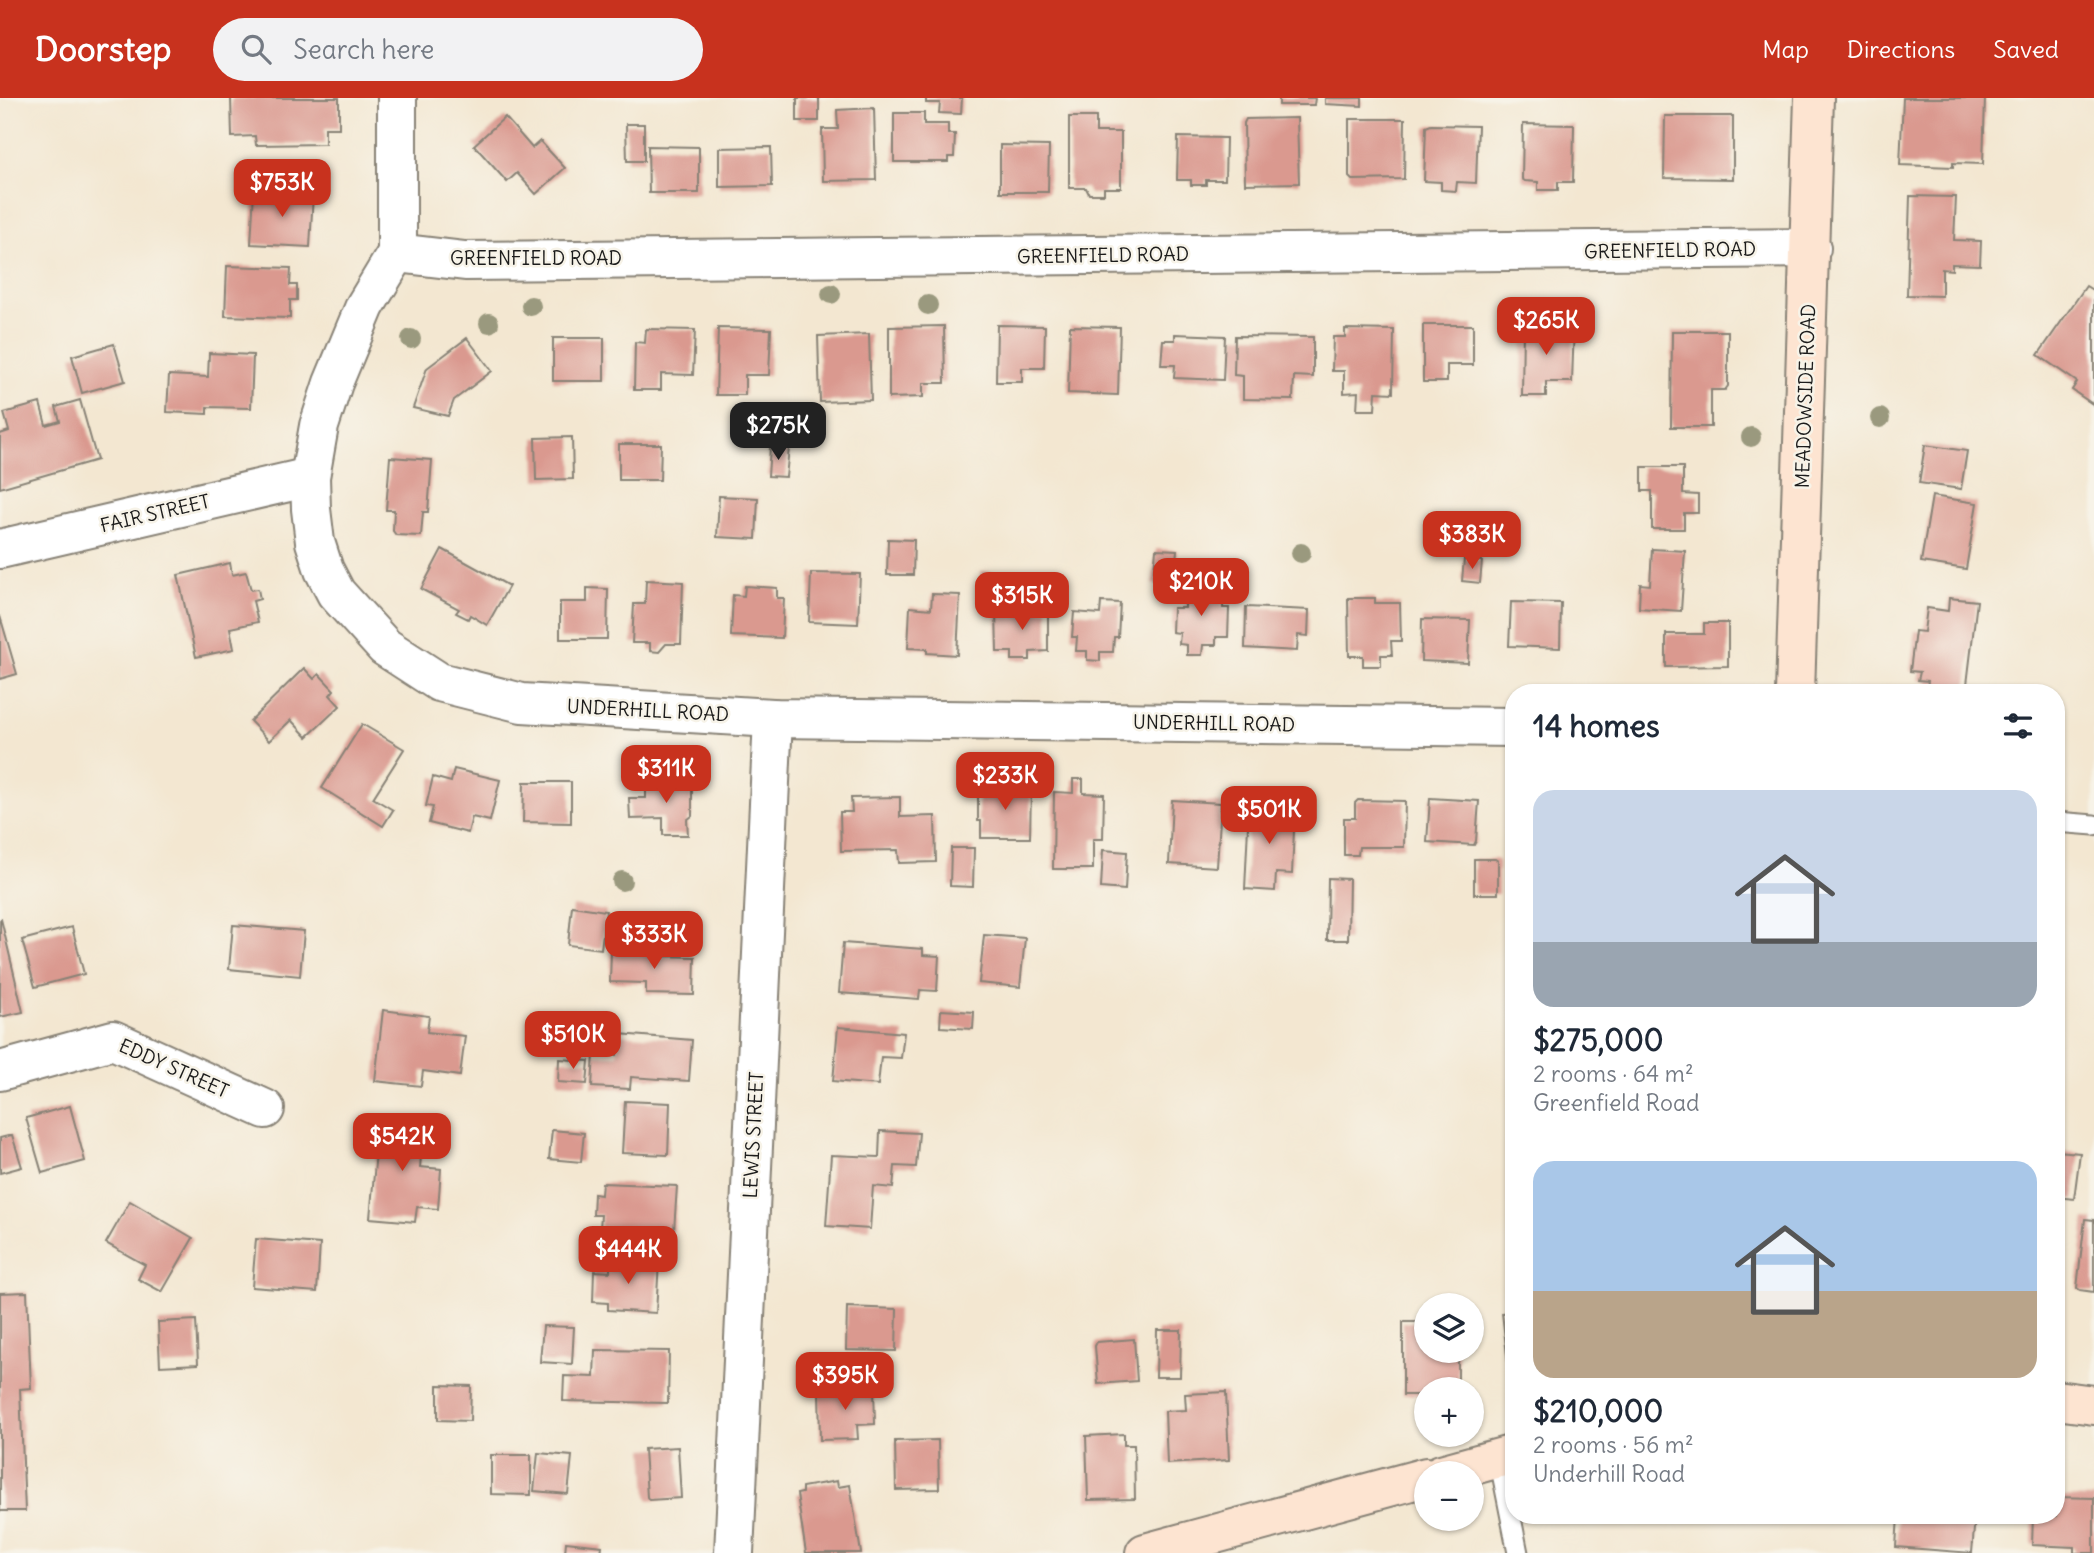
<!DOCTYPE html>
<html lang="en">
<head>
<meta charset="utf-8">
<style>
  :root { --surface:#fff; --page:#f2f2f3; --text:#1f2937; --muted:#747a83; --accent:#c8321e }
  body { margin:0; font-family:Delius,sans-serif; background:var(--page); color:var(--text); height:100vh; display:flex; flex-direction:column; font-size:26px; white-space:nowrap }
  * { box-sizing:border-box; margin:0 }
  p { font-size:23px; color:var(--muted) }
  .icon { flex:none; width:38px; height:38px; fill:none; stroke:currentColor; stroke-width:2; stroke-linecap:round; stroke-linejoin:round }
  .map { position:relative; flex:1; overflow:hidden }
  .panel { position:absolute; left:1505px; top:586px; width:560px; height:840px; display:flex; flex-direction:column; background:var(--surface); border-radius:28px; box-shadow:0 2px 5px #0004 }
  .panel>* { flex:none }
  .controls { position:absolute; left:1414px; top:1195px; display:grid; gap:14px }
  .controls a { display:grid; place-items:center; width:70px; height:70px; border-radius:50%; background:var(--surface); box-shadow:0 2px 5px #0004; font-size:35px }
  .price { position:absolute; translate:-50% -60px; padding:0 16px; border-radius:14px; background:var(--accent); color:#fff; font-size:23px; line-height:46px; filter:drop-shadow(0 2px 4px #0008) }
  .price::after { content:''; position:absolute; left:50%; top:42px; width:21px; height:16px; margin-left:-10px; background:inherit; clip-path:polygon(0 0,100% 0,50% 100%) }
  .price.selected { background:#222; color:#fff }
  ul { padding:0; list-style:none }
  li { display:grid; align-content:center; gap:14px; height:371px; padding:0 28px }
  li span { display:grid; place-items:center; height:217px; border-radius:21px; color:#555 }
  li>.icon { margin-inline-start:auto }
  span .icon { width:126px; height:126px; fill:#fffc; stroke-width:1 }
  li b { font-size:30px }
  h2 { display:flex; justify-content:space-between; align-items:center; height:84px; padding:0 28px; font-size:30px }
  header { display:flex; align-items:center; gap:42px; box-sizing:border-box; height:98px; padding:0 35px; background:var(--accent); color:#fff }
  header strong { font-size:33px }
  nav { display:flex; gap:38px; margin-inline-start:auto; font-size:24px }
  .search { width:490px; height:63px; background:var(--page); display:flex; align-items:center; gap:18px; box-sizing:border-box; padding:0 24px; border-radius:38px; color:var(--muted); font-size:26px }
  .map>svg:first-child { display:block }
  .building { fill:#da998f }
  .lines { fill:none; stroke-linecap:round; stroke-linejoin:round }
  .lane-casing { stroke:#888276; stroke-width:23 }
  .street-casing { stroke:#888276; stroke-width:42 }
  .secondary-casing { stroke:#888276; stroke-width:42 }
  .lane { stroke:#fff; stroke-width:19 }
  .street { stroke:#fff; stroke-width:38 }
  .secondary { stroke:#fde4d1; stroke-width:38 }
  .tree { fill:#9a997e }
  .labels { text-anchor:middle; stroke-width:5; stroke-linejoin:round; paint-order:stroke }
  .street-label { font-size:19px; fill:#1c1c1c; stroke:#f7f3e8 }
</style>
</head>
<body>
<header>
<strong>Doorstep</strong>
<div class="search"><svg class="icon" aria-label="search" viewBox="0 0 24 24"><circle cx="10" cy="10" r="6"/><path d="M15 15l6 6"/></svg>Search here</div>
<nav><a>Map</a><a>Directions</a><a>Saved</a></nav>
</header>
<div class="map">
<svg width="2094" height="1455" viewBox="0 0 2094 1455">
  <rect width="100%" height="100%" fill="#f7f3e8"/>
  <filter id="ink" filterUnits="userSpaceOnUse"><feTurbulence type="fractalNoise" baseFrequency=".0143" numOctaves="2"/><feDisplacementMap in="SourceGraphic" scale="14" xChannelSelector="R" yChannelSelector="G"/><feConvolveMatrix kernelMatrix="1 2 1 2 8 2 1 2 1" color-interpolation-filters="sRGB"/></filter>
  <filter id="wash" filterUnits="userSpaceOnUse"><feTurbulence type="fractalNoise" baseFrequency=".00686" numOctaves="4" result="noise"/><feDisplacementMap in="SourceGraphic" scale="28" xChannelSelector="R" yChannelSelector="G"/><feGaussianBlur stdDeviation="1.57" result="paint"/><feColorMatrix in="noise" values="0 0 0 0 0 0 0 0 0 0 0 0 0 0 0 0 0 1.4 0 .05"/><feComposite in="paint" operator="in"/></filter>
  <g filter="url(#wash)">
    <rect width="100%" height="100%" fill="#f3e7d1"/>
    <g id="blocks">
      <g class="building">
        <path d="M231,0H339V30H325V46L256,47L255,38L232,39Z"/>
        <rect x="797" y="0" width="22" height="23"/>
        <path d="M926,0H962L961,16L939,15L940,5H926Z"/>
        <path d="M1279,0H1315L1314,7H1279Z"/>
        <path d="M1325,0H1362V8L1325,6Z"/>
        <path d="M1903,0H1985L1983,66L1953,65V69L1900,67Z"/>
        <path d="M874,10L876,82L823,83L822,31H838L837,12Z"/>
        <path d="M894,15H924V26H948V36H955L954,59H948V64H894Z"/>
        <path d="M1665,18H1733V81L1664,80Z"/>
        <path d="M505,19L532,50L540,43L565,70L536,96L517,75L507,84L474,47Z"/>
        <path d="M1069,19H1096V34H1121V90H1104V96H1089L1086,90H1069Z"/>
        <path d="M1297,20L1299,85L1245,86L1244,25L1246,21Z"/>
        <path d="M1349,21H1405L1404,81L1352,82L1349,79Z"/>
        <path d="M626,26H644V63H627Z"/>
        <path d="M1523,26L1574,27L1573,84H1558V92H1538V84L1525,83L1522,81Z"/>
        <path d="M1431,27L1478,28L1476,85L1457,84L1456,93L1441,92V84L1424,83L1426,29Z"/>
        <path d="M1178,39L1226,40L1225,82H1206V87H1191V82H1177Z"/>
        <path d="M1000,47L1049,48L1048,94H1000Z"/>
        <path d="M648,48L699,49V95H649Z"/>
        <path d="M771,49L772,88L719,89V50Z"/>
        <path d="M254,93L313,96L310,149L251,146Z"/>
        <path d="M1910,98L1956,99L1954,142L1981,143L1980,167L1952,166V172L1942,171V198L1907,197Z"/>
        <path d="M227,168L291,170L290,187H297V202H290V220L225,218Z"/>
        <path d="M2086,188L2094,193V307L2072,292L2077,284L2038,257Z"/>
        <path d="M997,227L1045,228L1044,270H1022V284H996Z"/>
        <path d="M1423,227H1473V267H1447V284H1423Z"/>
        <path d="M1526,227L1574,228L1572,284H1546V298H1522L1523,230Z"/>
        <path d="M944,228L945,285H923V299L889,300V229Z"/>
        <path d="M1070,228L1120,229L1118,297L1068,295Z"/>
        <path d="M718,230L771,231L769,277H745V297H716Z"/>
        <path d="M646,231L695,232L693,277L661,276V292H634L635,244L645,245Z"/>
        <path d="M1345,231L1394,232L1393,295L1376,294L1375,312H1357L1358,294L1344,295V273H1332L1333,239H1345Z"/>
        <path d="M1672,233H1728V288L1725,292H1711V329H1671Z"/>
        <path d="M869,236L871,302L820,304L818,238Z"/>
        <path d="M1175,236L1225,238L1223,282L1174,280L1175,267H1161L1163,242H1175Z"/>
        <path d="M1235,238L1313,239V279L1294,278L1293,302L1243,301V278L1234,277Z"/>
        <path d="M467,240L492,273L454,302L448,318L413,310L427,270Z"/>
        <rect x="553" y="240" width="51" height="43"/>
        <path d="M114,246L125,283L82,295L72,258Z"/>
        <path d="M209,255L253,257L251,310L207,309V316L167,314L169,277L208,279Z"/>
        <path d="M80,302L97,362L0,390V336L9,333L4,315L40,305L46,327L60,323L56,309Z"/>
        <path d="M572,339L573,381L536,382L535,340Z"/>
        <path d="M619,346H661L660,382H619Z"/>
        <path d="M1925,347L1967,353L1961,391L1919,385Z"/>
        <path d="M770,349L789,350L786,379L768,378Z"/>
        <path d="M390,359L432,362L428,414H423L421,438L396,437L393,433L394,412H386Z"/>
        <path d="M1642,369H1683V396L1698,397V415H1684V431H1652V393H1642Z"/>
        <path d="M719,398L758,400L756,441L717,439Z"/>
        <path d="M1932,398L1977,405L1966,471L1921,464Z"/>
        <path d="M888,441L914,442L913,477H887Z"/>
        <path d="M442,451L509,488L487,527L470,517L468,521L456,515L459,511L421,491Z"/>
        <path d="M1156,451L1177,452L1174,488L1153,486Z"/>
        <path d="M1652,451L1685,453L1681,513L1639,510L1640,486L1650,487Z"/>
        <path d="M1464,461L1482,463L1480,485L1462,483Z"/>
        <path d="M230,465L232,477L246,474L251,492L258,491L260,501L253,503L258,524L230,530L234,551L196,559L178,477Z"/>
        <path d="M981,473L994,474L992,505L979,502Z"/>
        <path d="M811,475L860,476L858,526L809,524Z"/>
        <path d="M646,482L683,484L681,546H666L659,554L650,553V545H632L634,506H645Z"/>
        <path d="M745,488L777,490V500H784L782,540L731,538L733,497L744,498Z"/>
        <path d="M1185,488H1224L1223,510H1229L1228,539H1216V547H1203L1202,557H1187V547L1179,546L1180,535L1172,534L1173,510H1185Z"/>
        <path d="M587,490L608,491L607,541H560V504H587Z"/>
        <path d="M932,496L960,497L957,557L927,555V551L908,550L910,509L931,511Z"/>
        <path d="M1348,500H1375V505H1400L1401,543H1391L1392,557H1381V568H1363V558H1349Z"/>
        <path d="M1949,500L1977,503L1966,595H1926L1928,583L1918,582L1920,574L1910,573L1915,533L1924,534L1927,510L1948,513Z"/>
        <path d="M1101,504L1120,505L1118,539H1114L1113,554H1100V563L1087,562V553H1076L1077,539H1072L1074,514L1100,516Z"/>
        <path d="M1511,504L1561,505L1560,550L1509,548Z"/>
        <path d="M1246,509L1309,512L1308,538L1298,537L1297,553L1245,550Z"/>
        <path d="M1048,511V553L1030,554V562H1012V554H997L996,512Z"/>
        <path d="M0,518L17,576L0,581Z"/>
        <path d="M1422,521L1470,522L1468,565L1421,563Z"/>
        <path d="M1704,525H1728V568L1666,569V536H1704Z"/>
        <path d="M304,570L314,581L319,576L334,592L330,597L340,608L307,639L291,622L269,643L250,623Z"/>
        <path d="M362,626L404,651L373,700L393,712L383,728L322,690Z"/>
        <path d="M454,671L500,682L490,723L472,719L468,735L429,725L433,709L426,708L433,679L451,684Z"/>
        <path d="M692,681V718L687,722L688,737H663V720L630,721L629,700H646V682Z"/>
        <path d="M1073,681H1083V695L1104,696L1103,741H1093V771H1053L1054,694L1073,695Z"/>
        <path d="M999,682H1012V690L1031,691L1030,740H981V723H978V690H998Z"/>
        <path d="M524,684H571V725L523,724Z"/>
        <path d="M900,699V719L935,718L936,764L899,765L898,752L841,753L840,714H852L851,700Z"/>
        <path d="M1430,700L1479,703L1476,743L1474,747L1427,744Z"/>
        <path d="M1172,702L1221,705L1217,769L1169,766Z"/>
        <path d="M1358,702L1405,703L1404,749H1359L1358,757H1344V720H1355V705Z"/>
        <path d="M1249,707L1295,709L1292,776L1276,775L1275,793L1245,791Z"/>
        <path d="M951,750H974L973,789L950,788Z"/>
        <path d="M1103,752L1127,754L1125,792L1101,790Z"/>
        <path d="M1474,761H1495L1498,763V796H1474Z"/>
        <path d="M1328,780L1349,781L1348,842H1327Z"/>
        <path d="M572,808L606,813L601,851L568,847Z"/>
        <path d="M1,821L23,914L0,919V822Z"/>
        <path d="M233,827L304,833L300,878L229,871Z"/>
        <path d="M72,829L84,876L35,889L22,842Z"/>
        <path d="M984,837L1025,840L1020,889L979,885Z"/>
        <path d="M843,845L923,851V857L939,858L937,893L920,892L919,901L839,895Z"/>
        <path d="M614,850L658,851V858L695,859L694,897L646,896V885L610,884L611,853Z"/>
        <path d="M383,912L429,918L427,934L465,938L460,978L423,973L421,988L375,983Z"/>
        <path d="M941,912L974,914L973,931L940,929Z"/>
        <path d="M838,929L904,935L901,960L881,959L878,987L833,983Z"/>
        <path d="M619,936L692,942L689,983L631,979L630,991L592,989L594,956L617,957Z"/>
        <path d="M559,961L589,963L587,986L558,984Z"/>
        <path d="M625,1003L670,1005L668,1057L622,1055Z"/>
        <path d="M70,1008L85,1063L42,1075L26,1020Z"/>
        <path d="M379,1021L424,1025L420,1069L441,1071L438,1111L417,1109L415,1124L370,1120Z"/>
        <path d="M552,1032L584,1035L581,1064L549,1061Z"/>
        <path d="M880,1033L919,1035L916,1069L895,1068L893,1090L873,1088L870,1131L826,1128L831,1057L879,1059Z"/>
        <path d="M12,1037L22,1069L0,1075V1040Z"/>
        <path d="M2056,1053L2080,1055L2074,1101L2056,1099Z"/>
        <path d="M602,1085L677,1088L674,1133L600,1130L601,1117H593L594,1096L601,1097Z"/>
        <path d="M130,1103L193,1140L162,1194L138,1181L145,1167L106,1145Z"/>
        <path d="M2085,1121L2094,1122V1194L2080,1192L2077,1190Z"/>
        <path d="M256,1141L320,1146L317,1194L252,1189Z"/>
        <path d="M610,1160L659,1163L656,1215L608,1212V1205L593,1204L594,1173L610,1174Z"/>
        <path d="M27,1194L31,1290L20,1291L25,1413H0V1195Z"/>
        <path d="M847,1209L897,1211L896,1253L846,1252Z"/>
        <path d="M1514,1214V1274H1509L1502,1215Z"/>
        <path d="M196,1222L198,1266L160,1268L158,1224Z"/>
        <path d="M1403,1224H1426V1253H1458V1292H1426V1297H1403Z"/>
        <path d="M543,1228L574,1229L572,1266L540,1264Z"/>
        <path d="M1157,1232H1181L1180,1279H1156Z"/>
        <path d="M1134,1241L1137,1283L1098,1286L1095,1248L1097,1244Z"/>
        <path d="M595,1252L669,1253L668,1305L563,1303L564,1278L594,1279Z"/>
        <path d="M438,1287L471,1288L470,1323L438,1322Z"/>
        <path d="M874,1290L875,1326L857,1327L858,1341L820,1342L819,1292Z"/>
        <path d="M1226,1294L1229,1362L1167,1366L1165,1313L1186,1312L1185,1296Z"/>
        <path d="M1124,1336V1347H1134L1135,1401L1088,1402L1086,1338Z"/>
        <path d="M938,1342L939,1391L896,1392L895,1343Z"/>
        <path d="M678,1349L681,1400L649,1402L647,1399L644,1351Z"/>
        <path d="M538,1355L572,1358L568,1396L534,1393Z"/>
        <path d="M491,1357H531V1397L491,1396Z"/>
        <path d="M837,1383L838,1389L850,1387L861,1455H806L797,1396L802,1395V1389Z"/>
        <path d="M2056,1399L2094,1400V1455H2074V1449L2032,1447L2033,1418H2056Z"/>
        <path d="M1898,1418H1975L1972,1455L1896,1449Z"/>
        <path d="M566,1444L602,1448L601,1455H565Z"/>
      </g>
    </g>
  </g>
  <g filter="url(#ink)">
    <use href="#blocks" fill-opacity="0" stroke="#888276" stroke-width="2"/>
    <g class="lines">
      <g class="lane-casing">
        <g id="lane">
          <path d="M2056,724L2094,727"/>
          <path d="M1499,1360L1518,1455"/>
        </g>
      </g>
      <g class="street-casing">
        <g id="street">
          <path d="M397,0V155L365,208L333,285L319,328L310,379L311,411L315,444L324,472L336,495L385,549L439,584L522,605L773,620L1514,629"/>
          <path d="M397,155L465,163L1811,150"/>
          <path d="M0,451L310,379"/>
          <path d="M0,973L113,942L265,1011"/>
          <path d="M734,1455L773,620"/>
        </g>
      </g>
      <g class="secondary-casing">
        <g id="secondary">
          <path d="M1795,595L1814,0"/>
          <path d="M2056,1302L2094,1307"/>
          <path d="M1441,1376L1514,1356"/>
          <path d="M1145,1455L1426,1379"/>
        </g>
      </g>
      <use href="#lane" class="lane"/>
      <use href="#street" class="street"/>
      <use href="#secondary" class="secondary"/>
    </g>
    <g class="tree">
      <circle cx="831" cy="196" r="10"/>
      <circle cx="928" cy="207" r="10"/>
      <circle cx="531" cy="208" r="10"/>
      <circle cx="489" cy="225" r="10"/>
      <circle cx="411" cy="241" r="10"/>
      <circle cx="1880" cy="320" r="10"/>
      <circle cx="1751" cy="339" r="10"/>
      <circle cx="1301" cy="455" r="10"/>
      <circle cx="622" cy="783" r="10"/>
    </g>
  </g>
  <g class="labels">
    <g class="street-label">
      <text transform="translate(1670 152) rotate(-1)" y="7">GREENFIELD ROAD</text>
      <text transform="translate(1103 157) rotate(-1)" y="7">GREENFIELD ROAD</text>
      <text x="536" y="167">GREENFIELD ROAD</text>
      <text transform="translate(1805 298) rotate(-88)" y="7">MEADOWSIDE ROAD</text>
      <text transform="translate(155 415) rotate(-13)" y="7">FAIR STREET</text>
      <text transform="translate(648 612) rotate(3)" y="7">UNDERHILL ROAD</text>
      <text transform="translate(1214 625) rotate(1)" y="7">UNDERHILL ROAD</text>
      <text transform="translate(174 970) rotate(24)" y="7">EDDY STREET</text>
      <text transform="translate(753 1037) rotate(-87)" y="7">LEWIS STREET</text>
    </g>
  </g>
</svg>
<div class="controls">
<a><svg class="icon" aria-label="layers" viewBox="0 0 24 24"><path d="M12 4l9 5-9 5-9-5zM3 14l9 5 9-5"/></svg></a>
<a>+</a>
<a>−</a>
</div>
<b class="price" style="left:282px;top:121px">$753K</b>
<b class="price" style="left:1546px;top:259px">$265K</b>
<b class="price selected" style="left:778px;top:364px">$275K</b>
<b class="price" style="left:1472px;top:473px">$383K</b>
<b class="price" style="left:1201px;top:520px">$210K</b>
<b class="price" style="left:1022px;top:534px">$315K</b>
<b class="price" style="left:666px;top:707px">$311K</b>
<b class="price" style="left:1005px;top:714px">$233K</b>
<b class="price" style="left:1269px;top:748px">$501K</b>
<b class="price" style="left:654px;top:873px">$333K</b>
<b class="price" style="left:573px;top:973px">$510K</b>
<b class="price" style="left:402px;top:1075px">$542K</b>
<b class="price" style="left:628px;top:1188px">$444K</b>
<b class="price" style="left:845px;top:1314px">$395K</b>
<section class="panel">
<h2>14 homes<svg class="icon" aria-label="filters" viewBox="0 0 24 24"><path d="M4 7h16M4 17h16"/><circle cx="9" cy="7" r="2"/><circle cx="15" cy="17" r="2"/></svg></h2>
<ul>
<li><span style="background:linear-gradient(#c9d6e8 70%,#9aa5b1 0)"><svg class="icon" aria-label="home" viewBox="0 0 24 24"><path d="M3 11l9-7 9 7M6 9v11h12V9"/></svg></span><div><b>$275,000</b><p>2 rooms · 64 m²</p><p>Greenfield Road</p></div></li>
<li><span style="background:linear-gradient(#a9c7e8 60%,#b9a48a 0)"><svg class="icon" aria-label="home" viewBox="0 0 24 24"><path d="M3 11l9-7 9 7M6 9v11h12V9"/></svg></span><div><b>$210,000</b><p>2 rooms · 56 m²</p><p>Underhill Road</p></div></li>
</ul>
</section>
</div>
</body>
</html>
